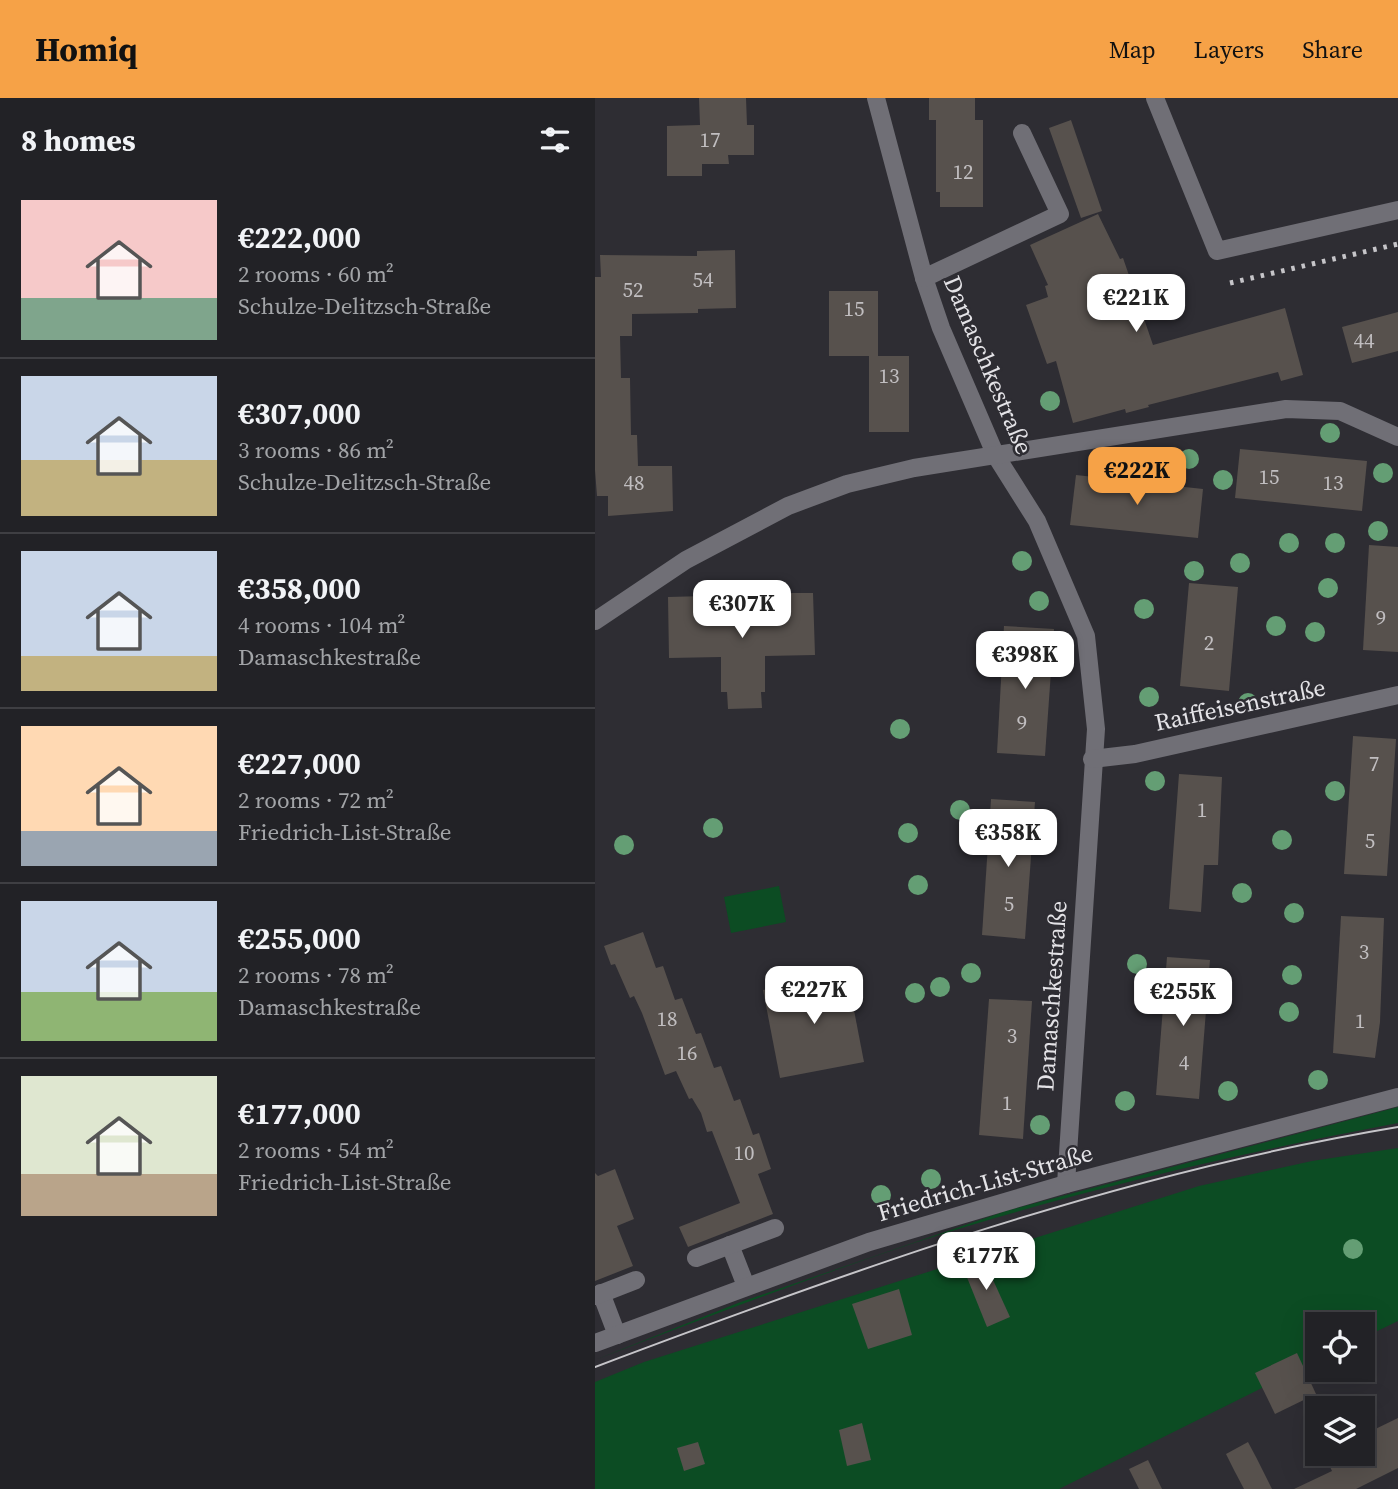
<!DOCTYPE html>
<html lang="en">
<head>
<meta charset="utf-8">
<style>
  :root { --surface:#222226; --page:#2e2f32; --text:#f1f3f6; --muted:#a2a4a7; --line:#3f3f43; --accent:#f6a247 }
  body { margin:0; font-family:"Source Serif 4",serif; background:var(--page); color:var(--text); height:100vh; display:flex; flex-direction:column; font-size:26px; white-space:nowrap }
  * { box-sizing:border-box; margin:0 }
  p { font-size:23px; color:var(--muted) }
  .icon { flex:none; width:38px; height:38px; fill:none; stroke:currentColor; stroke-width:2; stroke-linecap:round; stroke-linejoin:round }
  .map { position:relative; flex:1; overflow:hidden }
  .side { display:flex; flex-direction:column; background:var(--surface); width:595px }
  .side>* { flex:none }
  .controls { position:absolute; left:710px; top:1214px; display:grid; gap:14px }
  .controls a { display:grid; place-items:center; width:70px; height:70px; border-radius:0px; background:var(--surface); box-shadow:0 7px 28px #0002,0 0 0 2px var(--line); font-size:35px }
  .price { position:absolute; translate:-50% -60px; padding:0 16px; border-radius:14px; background:#fff; color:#222; font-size:23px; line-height:46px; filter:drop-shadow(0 2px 4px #0008) }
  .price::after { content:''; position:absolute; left:50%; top:42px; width:21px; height:16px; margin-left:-10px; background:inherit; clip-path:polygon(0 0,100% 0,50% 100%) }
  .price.current { background:var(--accent); color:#111 }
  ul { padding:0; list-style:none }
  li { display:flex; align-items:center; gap:21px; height:175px; padding:0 21px }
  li+li { border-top:2px solid var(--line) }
  li span { display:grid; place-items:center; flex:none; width:196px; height:140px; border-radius:0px; color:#555 }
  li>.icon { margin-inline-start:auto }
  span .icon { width:84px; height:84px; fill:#fffc; stroke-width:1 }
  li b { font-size:30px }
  h2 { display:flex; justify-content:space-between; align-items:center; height:84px; padding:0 21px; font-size:30px }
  header { display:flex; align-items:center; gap:42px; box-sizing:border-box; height:98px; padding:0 35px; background:var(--accent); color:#111 }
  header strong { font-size:33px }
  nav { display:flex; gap:38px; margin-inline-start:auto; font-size:24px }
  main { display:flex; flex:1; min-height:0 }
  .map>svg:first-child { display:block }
  .green { fill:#0c4c23 }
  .building { fill:#57514d }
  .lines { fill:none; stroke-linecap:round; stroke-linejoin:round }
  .minor { stroke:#706f76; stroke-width:18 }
  .tram { stroke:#c6c5c9; stroke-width:2 }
  .rail { stroke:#c6c5c9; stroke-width:5; stroke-dasharray:3.5 7; stroke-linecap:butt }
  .tree { fill:#649e74 }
  .labels { text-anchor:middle; stroke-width:5; stroke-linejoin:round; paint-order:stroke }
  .number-label { font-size:21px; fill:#c1bec0 }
  .street-label { font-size:24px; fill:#e4e3e7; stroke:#2e2d33 }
</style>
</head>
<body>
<header>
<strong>Homiq</strong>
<nav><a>Map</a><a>Layers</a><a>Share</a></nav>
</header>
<main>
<section class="side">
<h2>8 homes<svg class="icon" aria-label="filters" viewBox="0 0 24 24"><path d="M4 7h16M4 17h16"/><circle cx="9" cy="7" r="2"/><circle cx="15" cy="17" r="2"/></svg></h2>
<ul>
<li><span style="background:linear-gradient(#f6c9c9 70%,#7fa58c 0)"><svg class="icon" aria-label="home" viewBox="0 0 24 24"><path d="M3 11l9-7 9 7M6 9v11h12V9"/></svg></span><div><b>€222,000</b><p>2 rooms · 60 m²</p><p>Schulze-Delitzsch-Straße</p></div></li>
<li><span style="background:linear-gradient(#c9d6e8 60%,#c2b280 0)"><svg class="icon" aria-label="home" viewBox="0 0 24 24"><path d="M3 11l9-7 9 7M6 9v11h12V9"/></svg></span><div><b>€307,000</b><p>3 rooms · 86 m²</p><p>Schulze-Delitzsch-Straße</p></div></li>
<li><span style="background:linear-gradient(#c9d6e8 75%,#c2b280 0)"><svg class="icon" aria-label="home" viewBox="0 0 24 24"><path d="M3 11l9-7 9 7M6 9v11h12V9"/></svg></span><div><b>€358,000</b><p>4 rooms · 104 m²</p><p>Damaschkestraße</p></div></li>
<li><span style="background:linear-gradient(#ffd9b3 75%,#9aa5b1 0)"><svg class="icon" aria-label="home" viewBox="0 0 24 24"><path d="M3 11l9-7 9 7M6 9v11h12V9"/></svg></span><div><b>€227,000</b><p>2 rooms · 72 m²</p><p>Friedrich-List-Straße</p></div></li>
<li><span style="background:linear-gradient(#c9d6e8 65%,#8fb573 0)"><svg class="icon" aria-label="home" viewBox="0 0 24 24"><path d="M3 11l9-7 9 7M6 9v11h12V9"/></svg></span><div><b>€255,000</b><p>2 rooms · 78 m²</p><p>Damaschkestraße</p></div></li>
<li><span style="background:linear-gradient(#dfe7d0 70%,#b9a48a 0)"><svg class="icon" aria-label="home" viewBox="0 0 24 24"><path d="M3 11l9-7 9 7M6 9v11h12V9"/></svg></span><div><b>€177,000</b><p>2 rooms · 54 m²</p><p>Friedrich-List-Straße</p></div></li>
</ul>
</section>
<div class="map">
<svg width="803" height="1391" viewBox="0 0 803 1391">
  <rect width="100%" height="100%" fill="#2e2d33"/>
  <g class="green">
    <path d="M184,788L191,824L136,835L129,799Z"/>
    <path d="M803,1009V1025C640,1056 477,1094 319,1145C212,1181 106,1221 0,1262L143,1205L411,1113Z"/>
    <path d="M803,1050V1223L768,1240V1227H723V1262L464,1391H0V1284L49,1264L604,1088L717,1063Z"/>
  </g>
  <g class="building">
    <path d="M104,0H151L152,27H159V57H133L134,66H107V78H72V28L105,27Z"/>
    <path d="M334,0H380V22H388V109H345V94H341V22H334Z"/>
    <path d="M476,22L507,113L486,120L454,30Z"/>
    <path d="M503,116L525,161L528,160L558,247L690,210L708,277L686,283L683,274L553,307L554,309L531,315L530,311L478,325L461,263L452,266L431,207L453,199L450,188L453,187L435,147Z"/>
    <path d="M140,152L141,210L103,211V215L37,216V238H25L26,280H35L36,337H42L43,368H77L78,413L13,418V398H2L0,372V179H6L5,157L102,158V153Z"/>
    <path d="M234,193H283V258H314V334H274V258H234Z"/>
    <path d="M803,214V253L757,265L747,229Z"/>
    <path d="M645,351L772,363L767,413L640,400Z"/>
    <path d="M481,377L608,391L603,440L475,427Z"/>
    <path d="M774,447L803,449V554L768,552Z"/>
    <path d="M594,485L643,489L634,593L585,588Z"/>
    <path d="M180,495H218L220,557L170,558V594H166L167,610L133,611L132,594H126V559L74,560L73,499L110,498V516L181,514Z"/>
    <path d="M409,528L459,531L450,658L402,655Z"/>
    <path d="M758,638L801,641L792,778L749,776Z"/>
    <path d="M584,676L627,679L623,767H609L606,814L574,811Z"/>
    <path d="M396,701L440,704L430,841L387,837Z"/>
    <path d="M746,818L789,820L785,924L780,960L738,955Z"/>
    <path d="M48,834L61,870L68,868L80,902L87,900L101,936L106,935L119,970L126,968L139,1003L145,1001L158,1037L164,1035L176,1071L163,1076L178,1116L93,1149L84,1129L145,1105L117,1033L112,1034L106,1015L97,1000L94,1001L81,973L70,977L47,915L39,898L35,900L20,866L16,867L9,848Z"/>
    <path d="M572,859L615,862L604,1001L561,997Z"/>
    <path d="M252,876L269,964L185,980L168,892Z"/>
    <path d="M394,901L437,903L428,1041L384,1037Z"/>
    <path d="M20,1071L39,1121L22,1128L38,1168L0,1183V1075L3,1078Z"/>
    <path d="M388,1160L415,1219L392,1229L367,1167Z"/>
    <path d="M304,1191L317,1237L273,1251L257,1206Z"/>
    <path d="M702,1255L721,1296L680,1316L660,1275Z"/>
    <path d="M803,1320V1370L761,1391H699L737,1373L729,1356H768V1337Z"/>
    <path d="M267,1325L276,1362L252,1368L244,1332Z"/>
    <path d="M103,1344L110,1366L89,1373L82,1350Z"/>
    <path d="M653,1344L662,1361L677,1391H649L639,1372L631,1356Z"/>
    <path d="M553,1362L567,1391H544L534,1371Z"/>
  </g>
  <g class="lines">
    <g class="minor">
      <path d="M281,0L329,180L346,230L401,358L442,423L491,538L501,631L471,1086"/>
      <path d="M560,0L622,153L803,112"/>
      <path d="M329,180L465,116L427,35"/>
      <path d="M0,523L91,462L193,408L252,386L319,370L691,311L745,313L803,339"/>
      <path d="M497,661L540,656L803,597"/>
      <path d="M135,1147L151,1188"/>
      <path d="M101,1160L180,1130"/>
      <path d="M6,1195L22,1237"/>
      <path d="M0,1198L41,1182"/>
      <path d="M0,1245L274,1144L471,1086L803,999"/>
    </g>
    <path class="tram" d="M0,1269C262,1170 526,1075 803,1029"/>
    <path class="rail" d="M635,185L803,146"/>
  </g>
  <g class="tree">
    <circle cx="455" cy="303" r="10"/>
    <circle cx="735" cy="335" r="10"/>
    <circle cx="594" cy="361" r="10"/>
    <circle cx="788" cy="375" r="10"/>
    <circle cx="628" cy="382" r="10"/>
    <circle cx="783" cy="433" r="10"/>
    <circle cx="694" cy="445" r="10"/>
    <circle cx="740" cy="445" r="10"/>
    <circle cx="427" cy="463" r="10"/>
    <circle cx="645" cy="465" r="10"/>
    <circle cx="599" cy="473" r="10"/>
    <circle cx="733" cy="490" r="10"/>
    <circle cx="444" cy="503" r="10"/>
    <circle cx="549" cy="511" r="10"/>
    <circle cx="681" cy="528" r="10"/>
    <circle cx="720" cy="534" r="10"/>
    <circle cx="554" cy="599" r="10"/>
    <circle cx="653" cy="605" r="10"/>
    <circle cx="305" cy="631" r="10"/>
    <circle cx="560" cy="683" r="10"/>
    <circle cx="740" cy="693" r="10"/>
    <circle cx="365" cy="712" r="10"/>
    <circle cx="118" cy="730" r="10"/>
    <circle cx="313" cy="735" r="10"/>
    <circle cx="687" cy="742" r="10"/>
    <circle cx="29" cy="747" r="10"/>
    <circle cx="323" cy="787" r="10"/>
    <circle cx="647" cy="795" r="10"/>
    <circle cx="699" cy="815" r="10"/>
    <circle cx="542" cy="866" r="10"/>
    <circle cx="376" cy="875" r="10"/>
    <circle cx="697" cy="877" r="10"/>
    <circle cx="345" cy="889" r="10"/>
    <circle cx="320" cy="895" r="10"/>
    <circle cx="694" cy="914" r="10"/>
    <circle cx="723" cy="982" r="10"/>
    <circle cx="633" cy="993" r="10"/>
    <circle cx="530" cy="1003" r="10"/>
    <circle cx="445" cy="1027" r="10"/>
    <circle cx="336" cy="1081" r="10"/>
    <circle cx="286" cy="1097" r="10"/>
    <circle cx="758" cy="1151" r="10"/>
  </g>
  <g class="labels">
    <g class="number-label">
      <text x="115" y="49">17</text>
      <text x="368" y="81">12</text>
      <text x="108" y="189">54</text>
      <text x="38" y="199">52</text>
      <text x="259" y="218">15</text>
      <text x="769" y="250">44</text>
      <text x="294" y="285">13</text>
      <text x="674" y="386">15</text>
      <text x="39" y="392">48</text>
      <text x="738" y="392">13</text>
      <text x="786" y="527">9</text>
      <text x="614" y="552">2</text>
      <text x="427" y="632">9</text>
      <text x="779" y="673">7</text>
      <text x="607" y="719">1</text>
      <text x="775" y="750">5</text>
      <text x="414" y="813">5</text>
      <text x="769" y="861">3</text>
      <text x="72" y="928">18</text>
      <text x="765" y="930">1</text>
      <text x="417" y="945">3</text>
      <text x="92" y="962">16</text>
      <text x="589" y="972">4</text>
      <text x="412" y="1012">1</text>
      <text x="149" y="1062">10</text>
    </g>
    <g class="street-label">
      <text transform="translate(393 267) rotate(67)" y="8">Damaschkestraße</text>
      <text transform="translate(645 607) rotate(-12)" y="8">Raiffeisenstraße</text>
      <text transform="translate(457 898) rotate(-86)" y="8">Damaschkestraße</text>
      <text transform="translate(390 1085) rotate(-16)" y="8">Friedrich-List-Straße</text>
    </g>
  </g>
</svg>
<div class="controls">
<a><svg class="icon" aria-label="locate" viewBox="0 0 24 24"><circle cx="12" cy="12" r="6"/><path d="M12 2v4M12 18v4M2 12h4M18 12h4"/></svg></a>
<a><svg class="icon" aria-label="layers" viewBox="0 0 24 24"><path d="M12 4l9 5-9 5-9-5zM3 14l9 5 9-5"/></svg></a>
</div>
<b class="price" style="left:541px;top:236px">€221K</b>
<b class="price current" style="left:542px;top:409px">€222K</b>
<b class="price" style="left:147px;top:542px">€307K</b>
<b class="price" style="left:430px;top:593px">€398K</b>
<b class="price" style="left:413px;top:771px">€358K</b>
<b class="price" style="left:219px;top:928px">€227K</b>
<b class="price" style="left:588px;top:930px">€255K</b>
<b class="price" style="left:391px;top:1194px">€177K</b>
</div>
</main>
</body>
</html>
